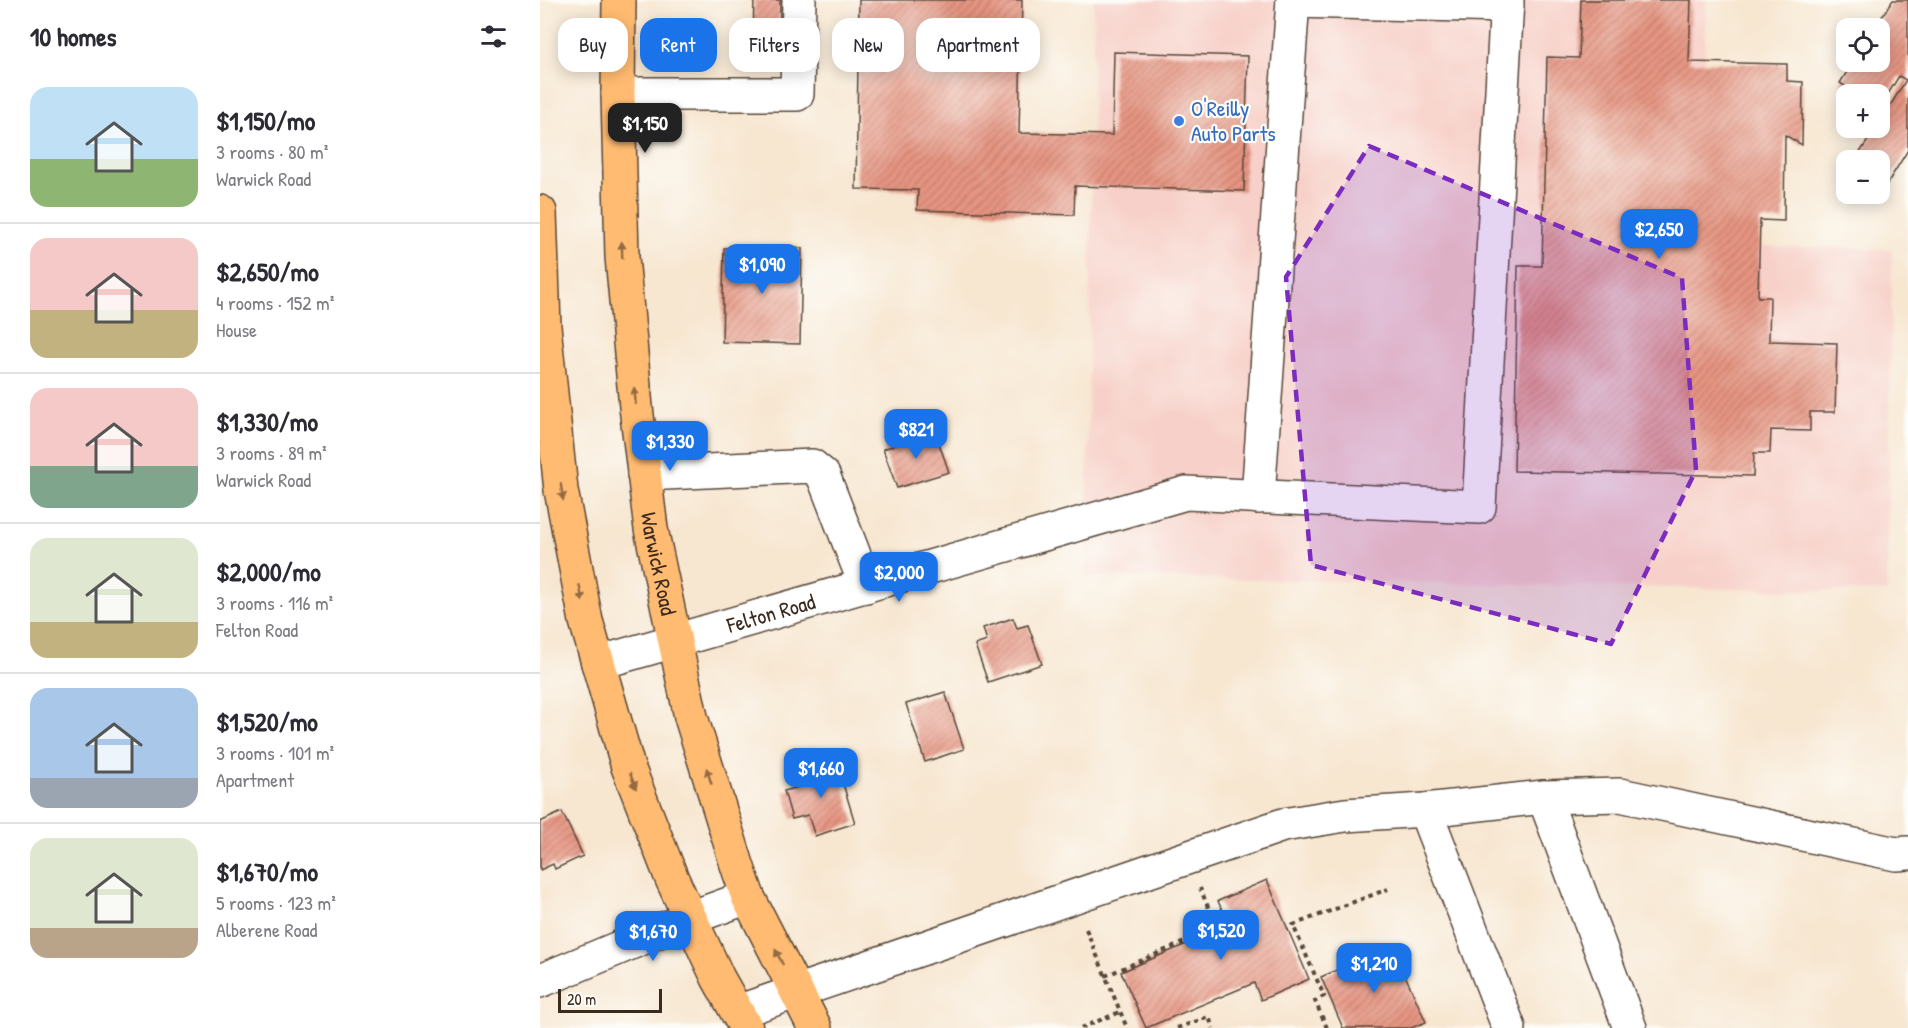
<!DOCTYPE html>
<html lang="en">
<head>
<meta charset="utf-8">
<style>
  :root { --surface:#fff; --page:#f2f2f3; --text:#2b2b33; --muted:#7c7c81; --line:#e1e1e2; --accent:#1a73e8 }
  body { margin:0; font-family:"Patrick Hand",sans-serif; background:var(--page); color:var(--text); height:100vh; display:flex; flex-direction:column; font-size:22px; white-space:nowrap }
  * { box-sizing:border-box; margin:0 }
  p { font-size:20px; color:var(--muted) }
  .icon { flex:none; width:33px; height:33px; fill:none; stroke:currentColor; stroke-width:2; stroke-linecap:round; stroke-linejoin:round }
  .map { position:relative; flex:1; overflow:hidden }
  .sheet { display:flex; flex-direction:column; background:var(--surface); width:540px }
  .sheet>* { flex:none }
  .banner { position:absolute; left:18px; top:18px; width:570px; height:54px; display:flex; gap:12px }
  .controls { position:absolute; left:1296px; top:18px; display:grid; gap:12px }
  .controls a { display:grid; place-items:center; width:54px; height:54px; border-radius:12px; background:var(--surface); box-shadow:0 3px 15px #0003; font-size:30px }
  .scale { position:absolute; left:18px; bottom:15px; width:104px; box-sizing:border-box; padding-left:6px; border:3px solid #3b2a1e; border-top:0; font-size:16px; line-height:21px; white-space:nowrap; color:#3b2a1e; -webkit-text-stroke:4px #fdfcf7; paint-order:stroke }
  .price { position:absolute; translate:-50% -51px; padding:0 14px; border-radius:12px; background:var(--accent); color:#fff; font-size:20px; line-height:39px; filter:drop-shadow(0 2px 3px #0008) }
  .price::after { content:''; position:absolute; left:50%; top:36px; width:18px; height:14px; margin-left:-9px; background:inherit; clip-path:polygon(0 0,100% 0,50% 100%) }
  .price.on { background:#222; color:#fff }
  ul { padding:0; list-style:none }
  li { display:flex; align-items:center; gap:18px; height:150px; padding:0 30px }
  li+li { border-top:2px solid var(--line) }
  li span { display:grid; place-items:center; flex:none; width:168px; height:120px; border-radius:18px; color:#555 }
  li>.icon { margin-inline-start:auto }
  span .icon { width:72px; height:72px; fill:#fffc; stroke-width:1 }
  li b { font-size:26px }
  h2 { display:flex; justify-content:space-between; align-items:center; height:72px; padding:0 30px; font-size:26px }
  .chip { padding:0 21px; border-radius:18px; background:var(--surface); box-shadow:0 3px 15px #0003; font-size:21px; line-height:54px }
  .chip.on { background:var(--accent); color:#fff }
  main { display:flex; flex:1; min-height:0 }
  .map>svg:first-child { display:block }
  .built { fill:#f7d1c9 }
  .building { fill:url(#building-hatch) }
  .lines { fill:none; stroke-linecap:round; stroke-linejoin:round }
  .minor-casing { stroke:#574639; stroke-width:36 }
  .major-casing { stroke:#574639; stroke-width:36 }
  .path { stroke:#574639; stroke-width:4; stroke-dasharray:4.5 4.5; stroke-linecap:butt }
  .minor { stroke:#fff; stroke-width:33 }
  .major { stroke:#ffbb71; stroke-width:33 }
  .oneway { fill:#936b43 }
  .marked { fill:#7b2cbf; fill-opacity:0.2; stroke:#7b2cbf; stroke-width:4.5; stroke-dasharray:12 8; stroke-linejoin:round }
  .shop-dot { fill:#3f7fe0; stroke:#fdfcf7; stroke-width:2 }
  .labels { text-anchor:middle; stroke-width:4.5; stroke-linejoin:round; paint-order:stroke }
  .shop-label { font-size:22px; fill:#366cbe; stroke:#fdfcf7; text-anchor:start }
  .street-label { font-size:22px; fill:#3b2a1e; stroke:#fdfcf7 }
</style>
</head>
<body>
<main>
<section class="sheet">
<h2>10 homes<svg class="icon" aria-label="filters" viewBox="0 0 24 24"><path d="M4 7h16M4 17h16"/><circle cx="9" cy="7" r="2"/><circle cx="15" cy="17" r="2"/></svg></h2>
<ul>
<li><span style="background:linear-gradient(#bfe0f5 60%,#8fb573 0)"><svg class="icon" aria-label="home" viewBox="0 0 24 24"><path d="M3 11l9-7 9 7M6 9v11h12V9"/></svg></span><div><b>$1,150/mo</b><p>3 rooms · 80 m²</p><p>Warwick Road</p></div></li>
<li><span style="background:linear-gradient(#f6c9c9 60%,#c2b280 0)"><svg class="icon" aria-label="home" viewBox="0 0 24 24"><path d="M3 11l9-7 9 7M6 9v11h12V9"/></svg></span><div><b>$2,650/mo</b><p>4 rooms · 152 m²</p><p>House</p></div></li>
<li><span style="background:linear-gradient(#f6c9c9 65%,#7fa58c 0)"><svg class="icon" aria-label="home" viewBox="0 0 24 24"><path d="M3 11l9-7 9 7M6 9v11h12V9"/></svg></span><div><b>$1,330/mo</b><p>3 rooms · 89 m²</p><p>Warwick Road</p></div></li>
<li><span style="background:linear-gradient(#dfe7d0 70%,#c2b280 0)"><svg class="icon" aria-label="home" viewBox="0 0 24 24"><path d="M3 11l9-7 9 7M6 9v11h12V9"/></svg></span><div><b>$2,000/mo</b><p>3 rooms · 116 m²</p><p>Felton Road</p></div></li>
<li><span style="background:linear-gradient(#a9c7e8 75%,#9aa5b1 0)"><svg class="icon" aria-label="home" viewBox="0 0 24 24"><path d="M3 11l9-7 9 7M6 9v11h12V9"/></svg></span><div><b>$1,520/mo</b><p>3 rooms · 101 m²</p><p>Apartment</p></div></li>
<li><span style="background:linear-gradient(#dfe7d0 75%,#b9a48a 0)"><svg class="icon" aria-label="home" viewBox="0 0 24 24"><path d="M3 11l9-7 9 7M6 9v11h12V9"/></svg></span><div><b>$1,670/mo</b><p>5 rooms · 123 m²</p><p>Alberene Road</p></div></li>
</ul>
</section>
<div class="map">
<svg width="1368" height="1028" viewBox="0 0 1368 1028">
  <defs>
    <pattern id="building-hatch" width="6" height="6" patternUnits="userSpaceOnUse" patternTransform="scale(1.5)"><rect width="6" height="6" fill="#e79582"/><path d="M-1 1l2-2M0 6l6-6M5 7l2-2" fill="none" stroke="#bc7a6a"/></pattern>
  </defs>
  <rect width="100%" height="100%" fill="#fdfcf7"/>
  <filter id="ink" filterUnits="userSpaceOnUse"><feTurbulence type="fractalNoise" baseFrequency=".0167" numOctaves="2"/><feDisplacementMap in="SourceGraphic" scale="12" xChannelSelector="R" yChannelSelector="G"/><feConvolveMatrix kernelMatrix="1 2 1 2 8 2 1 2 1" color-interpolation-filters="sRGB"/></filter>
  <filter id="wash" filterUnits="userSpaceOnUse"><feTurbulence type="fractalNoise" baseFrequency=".008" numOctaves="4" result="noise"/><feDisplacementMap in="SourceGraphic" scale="24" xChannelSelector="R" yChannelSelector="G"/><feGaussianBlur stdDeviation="1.35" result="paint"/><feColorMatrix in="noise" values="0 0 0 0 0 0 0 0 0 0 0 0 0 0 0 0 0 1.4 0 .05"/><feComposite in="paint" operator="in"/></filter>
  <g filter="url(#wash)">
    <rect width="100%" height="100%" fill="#f7e6d0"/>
    <path class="built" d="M554,0H1166L1162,245L1352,249L1347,592L546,576Z"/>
    <g id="blocks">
      <g class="building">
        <path d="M214,0H240L239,69L212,68Z"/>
        <path d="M319,0H482L479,133L572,135L574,52L708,56L704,191L535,186L534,215L377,210L378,190L316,189Z"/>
        <path d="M1041,0H1151L1149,62L1247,64V81L1263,82L1262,145L1245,135L1244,221L1220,220L1218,297H1230L1229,341L1297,343L1295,412H1270V431L1231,430L1230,453H1214L1213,476L974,471L978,266H1002L1007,57L1039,58Z"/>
        <path d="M1353,0H1368V150L1340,195L1338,194H1340V160H1315L1336,128H1340V122L1366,80L1359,76L1348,94H1317L1300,83L1311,65L1342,66L1336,62H1340V28H1334Z"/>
        <path d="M194,246L262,248L260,344L182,342L184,248H194Z"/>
        <path d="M395,432L409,472L357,488L343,449Z"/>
        <path d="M473,618L477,628L488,625L502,664L448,682L435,645L447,641L443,628Z"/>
        <path d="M405,692L424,749L385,762L366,704Z"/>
        <path d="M296,761L315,823L275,836L268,815L252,819L244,791L259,787L254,774Z"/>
        <path d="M22,812L43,856L15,869L13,864L0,870V822Z"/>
        <path d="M727,880L769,979L721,1000L714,983L606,1028L581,972L689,926L678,901Z"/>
        <path d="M852,946L886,1022L871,1028H803L781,977Z"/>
      </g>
    </g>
  </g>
  <g filter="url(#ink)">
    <use href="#blocks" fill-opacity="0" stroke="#574639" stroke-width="1.5"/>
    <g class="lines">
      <g class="minor-casing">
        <g id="minor">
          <path d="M753,1L967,6"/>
          <path d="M78,94H257L259,0"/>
          <path d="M104,474L272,466L283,475L326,586"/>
          <path d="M718,497L753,0"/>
          <path id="s1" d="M58,663L646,493L939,507L967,0"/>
          <path d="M1004,797L1080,795L1356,854L1368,853"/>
          <path d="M885,810L969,1028"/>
          <path d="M0,981L150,918L208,897"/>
          <path d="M197,1012L743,825L805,815L885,810L1004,797L1090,1028"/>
        </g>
      </g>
      <g class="major-casing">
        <g id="major">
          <path id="s2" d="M79,0L78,94L82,257L96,407L111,529L151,717L198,868L208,897L275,1028"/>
          <path d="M0,212L4,326L21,490L46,621L88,767L132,879L178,978L206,1028"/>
        </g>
      </g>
      <g class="path">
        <path d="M546,929L587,1028"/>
        <path d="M565,976L677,928L660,888"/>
        <path d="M541,1028L580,1012"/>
        <path d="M637,1028L669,1017L673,1028"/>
        <path d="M787,1028L775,1001L784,996L753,925L848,889"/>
      </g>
      <use href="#minor" class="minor"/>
      <use href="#major" class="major"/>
    </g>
    <defs><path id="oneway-solid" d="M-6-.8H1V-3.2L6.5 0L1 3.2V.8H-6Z" transform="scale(1.5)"/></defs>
    <g class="oneway">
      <use href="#oneway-solid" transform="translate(82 250) rotate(-92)"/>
      <use href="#oneway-solid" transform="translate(95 396) rotate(-95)"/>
      <use href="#oneway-solid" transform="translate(22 492) rotate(81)"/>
      <use href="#oneway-solid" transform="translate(41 593) rotate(79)"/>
      <use href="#oneway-solid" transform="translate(169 776) rotate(-107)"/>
      <use href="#oneway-solid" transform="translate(93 781) rotate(68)"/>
      <use href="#oneway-solid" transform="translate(239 957) rotate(-117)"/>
    </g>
  </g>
  <path class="marked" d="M829,146L1142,278L1156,470L1071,644L771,565L746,277Z"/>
  <circle class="shop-dot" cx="639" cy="121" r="6"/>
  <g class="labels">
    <g class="shop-label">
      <text x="651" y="116">O'Reilly<tspan x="651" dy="25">Auto Parts</tspan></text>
    </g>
    <g class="street-label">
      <text dy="8" stroke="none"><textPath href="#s2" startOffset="566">Warwick Road</textPath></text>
      <text dy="8" stroke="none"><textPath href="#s1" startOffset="180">Felton Road</textPath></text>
    </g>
  </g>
</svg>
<div class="controls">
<a><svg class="icon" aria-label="locate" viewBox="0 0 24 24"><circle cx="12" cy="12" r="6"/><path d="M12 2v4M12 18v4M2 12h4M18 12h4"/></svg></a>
<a>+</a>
<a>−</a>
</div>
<div class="scale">20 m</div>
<b class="price on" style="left:105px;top:154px">$1,150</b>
<b class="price" style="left:1119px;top:260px">$2,650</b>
<b class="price" style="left:222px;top:295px">$1,090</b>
<b class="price" style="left:376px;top:460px">$821</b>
<b class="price" style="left:130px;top:472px">$1,330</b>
<b class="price" style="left:359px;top:603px">$2,000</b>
<b class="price" style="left:281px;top:799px">$1,660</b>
<b class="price" style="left:681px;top:961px">$1,520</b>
<b class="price" style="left:113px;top:962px">$1,670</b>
<b class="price" style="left:834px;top:994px">$1,210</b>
<div class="banner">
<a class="chip">Buy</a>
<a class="chip on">Rent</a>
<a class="chip">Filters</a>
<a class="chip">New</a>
<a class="chip">Apartment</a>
</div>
</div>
</main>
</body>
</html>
